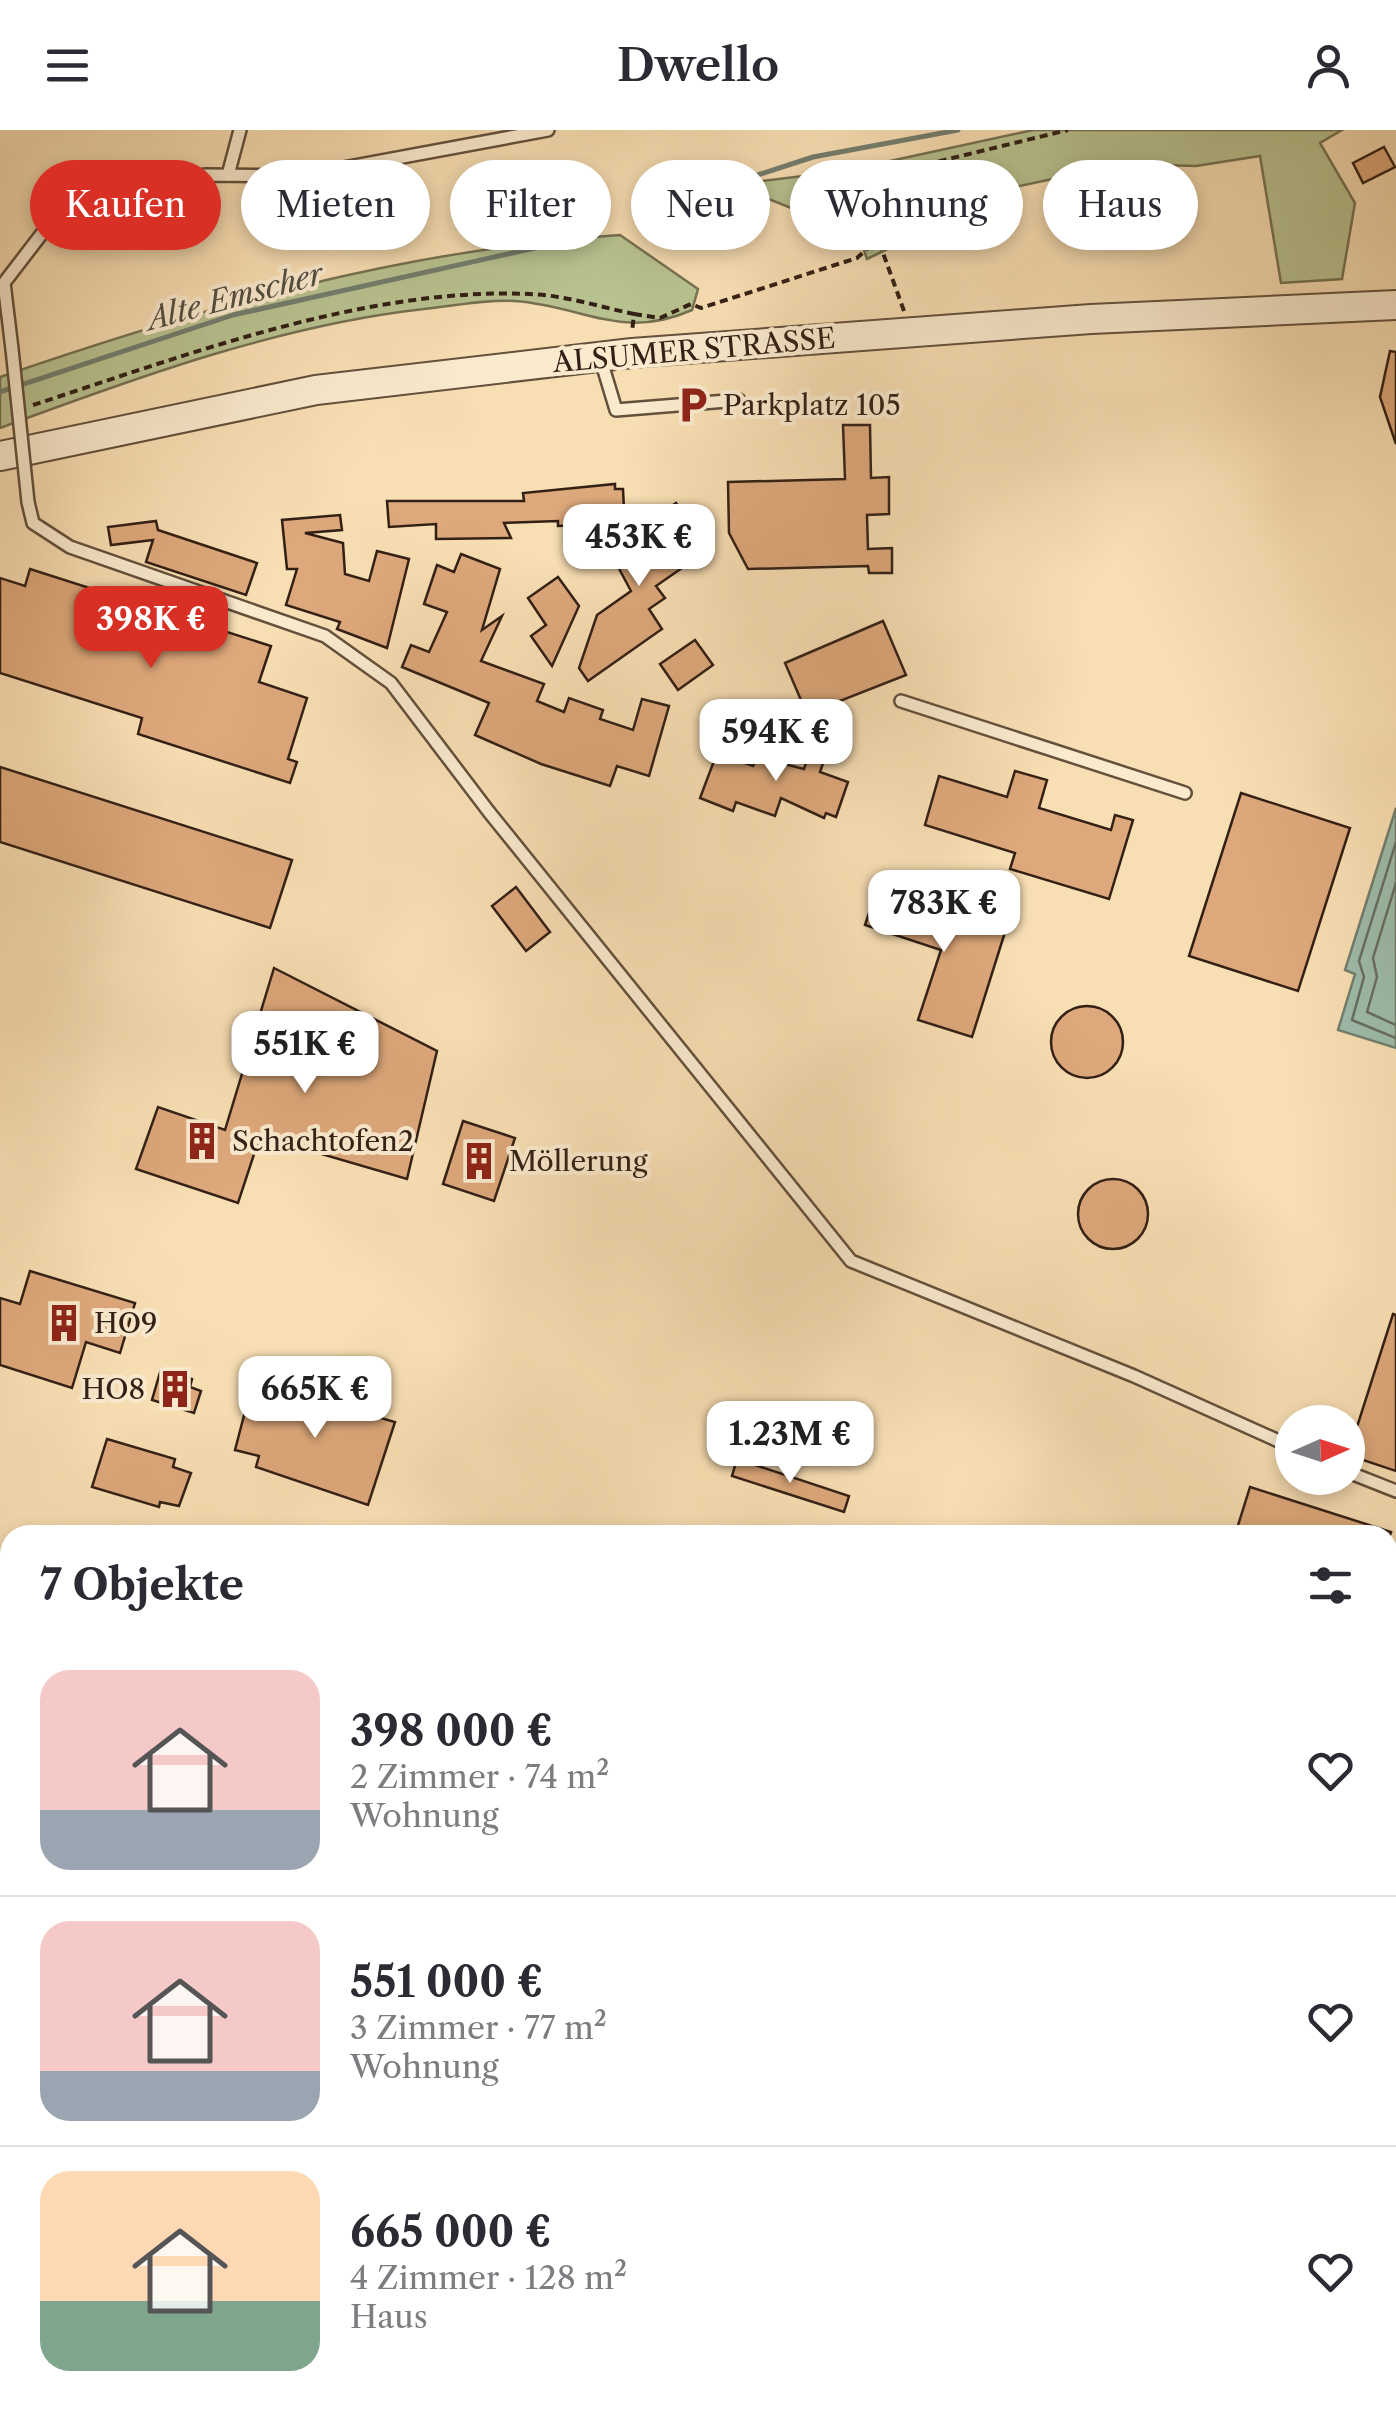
<!DOCTYPE html>
<html lang="de">
<head>
<meta charset="utf-8">
<style>
  :root { --surface:#fff; --page:#f2f2f3; --text:#2b2b33; --muted:#7c7c81; --line:#e1e1e2; --accent:#d93025 }
  body { margin:0; font-family:"Libre Caslon Text",serif; background:var(--page); color:var(--text); height:100vh; display:flex; flex-direction:column; font-size:38px; white-space:nowrap }
  * { box-sizing:border-box; margin:0 }
  p { font-size:32px; color:var(--muted) }
  .icon { flex:none; width:55px; height:55px; fill:none; stroke:currentColor; stroke-width:2; stroke-linecap:round; stroke-linejoin:round }
  .map { position:relative; flex:1; overflow:hidden }
  .sheet { position:absolute; left:0px; top:1395px; width:1398px; height:892px; display:flex; flex-direction:column; background:var(--surface); border-radius:30px 30px 0 0; box-shadow:0 5px 15px #0003 }
  .sheet>* { flex:none }
  .guide { position:absolute; left:30px; top:30px; width:1338px; height:90px; display:flex; gap:20px }
  .needle { width:65px; rotate:87deg }
  .buttons { position:absolute; left:1275px; top:1275px; display:grid; gap:20px }
  .buttons a { display:grid; place-items:center; width:90px; height:90px; border-radius:50%; background:var(--surface); box-shadow:0 5px 15px #0003; font-size:50px }
  .price { position:absolute; translate:-50% -85px; padding:0 22px; border-radius:20px; background:#fff; color:#222; font-size:32px; line-height:65px; filter:drop-shadow(0 2px 5px #0008) }
  .price::after { content:''; position:absolute; left:50%; top:60px; width:30px; height:22px; margin-left:-15px; background:inherit; clip-path:polygon(0 0,100% 0,50% 100%) }
  .price.current { background:var(--accent); color:#fff }
  ul { padding:0; list-style:none }
  li { display:flex; align-items:center; gap:30px; height:250px; padding:0 40px }
  li+li { border-top:2px solid var(--line) }
  li span { display:grid; place-items:center; flex:none; width:280px; height:200px; border-radius:30px; color:#555 }
  li>.icon { margin-inline-start:auto }
  span .icon { width:120px; height:120px; fill:#fffc; stroke-width:1 }
  li b { font-size:42px }
  h2 { display:flex; justify-content:space-between; align-items:center; height:120px; padding:0 40px; font-size:42px }
  .pill { padding:0 35px; border-radius:45px; background:var(--surface); box-shadow:0 5px 15px #0003; font-size:35px; line-height:90px }
  .pill.current { background:var(--accent); color:#fff }
  header { display:flex; justify-content:space-between; align-items:center; height:130px; padding:0 40px; background:var(--surface); font-size:45px; font-weight:600 }
  .map>svg:first-child { display:block }
  .green { fill:#b8c290; stroke:#767152; stroke-width:2.5 }
  .water { fill:#9dbcaa; stroke:#737e6e; stroke-width:2.5 }
  .lines { fill:none; stroke-linecap:round; stroke-linejoin:round }
  .shore { stroke:#686e60; stroke-width:2.5 }
  .stream { stroke:#737e6e; stroke-width:5 }
  .building { fill:#dda87b; stroke:#332015; stroke-width:2.5 }
  .service-casing { stroke:#64503c; stroke-width:16 }
  .tertiary-casing { stroke:#64503c; stroke-width:32 }
  .secondary-casing { stroke:#332015; stroke-width:35 }
  .path { stroke:#332015; stroke-width:4; stroke-dasharray:8 5; stroke-linecap:butt }
  .service { stroke:#faeace; stroke-width:11 }
  .tertiary { stroke:#faeace; stroke-width:28 }
  .secondary { stroke:#faeace; stroke-width:30 }
  .tram { stroke:#332015; stroke-width:2.5 }
  .service-bridge-casing { stroke:#64503c; stroke-width:16; stroke-linecap:butt }
  .service-bridge { stroke:#faeace; stroke-width:11 }
  .labels { text-anchor:middle; stroke-width:8; stroke-linejoin:round; paint-order:stroke }
  .street-label { font-size:28px; fill:#332015; stroke:#faeace }
  .poi-label { font-size:28px; fill:#332015; stroke:#faeace; text-anchor:start }
  .water-label { font-size:30px; font-style:italic; fill:#534f42; stroke:#faeace }
</style>
</head>
<body>
<header><svg class="icon" aria-label="menu" viewBox="0 0 24 24"><path d="M4 6h16M4 12h16M4 18h16"/></svg>Dwello<svg class="icon" aria-label="person" viewBox="0 0 24 24"><circle cx="12" cy="8" r="4"/><path d="M4 21q1-7 8-7t8 7"/></svg></header>
<div class="map">
<svg width="1396" height="2286" viewBox="0 0 1396 2286">
  <rect width="100%" height="100%" fill="#f8deb3"/>
  <filter id="stains"><feTurbulence type="fractalNoise" baseFrequency=".002" numOctaves="4"/><feColorMatrix values="0 0 0 0 .2 0 0 0 0 .09 0 0 0 0 .02 0 0 0 .5 -.17"/></filter>
  <radialGradient id="worn" r=".72"><stop offset=".6" stop-color="#630" stop-opacity="0"/><stop offset="1" stop-color="#630" stop-opacity=".3"/></radialGradient>
  <g class="green">
    <path d="M1033,0H1342L1320,13L1355,73L1342,149L1281,153L1260,26L1196,36L1123,34L1001,60L920,95L898,114L867,129L859,105L751,62L754,52L844,41Z"/>
    <path d="M620,105L698,159L692,180C622,211 584,176 515,171C486,169 453,176 424,179C280,195 135,248 0,298V247C207,176 400,120 620,105Z"/>
    <path d="M0,1762L10,1767V1872L0,1868Z"/>
    <path d="M89,2278H250V2286H91Z"/>
    <path d="M583,2278H722L736,2286H583Z"/>
  </g>
  <path class="water" d="M1396,678V918L1338,900L1355,844L1345,840Z"/>
  <g class="lines">
    <g class="shore">
      <path d="M1396,712L1359,831L1364,847L1352,890L1396,908"/>
      <path d="M1396,753L1373,828L1377,847L1367,882L1396,895"/>
    </g>
    <g class="stream">
      <path d="M724,56L813,27L958,0"/>
      <path d="M0,262L233,185L544,116"/>
    </g>
  </g>
  <g class="building">
    <path d="M1384,17L1395,37L1363,53L1353,33Z"/>
    <path d="M1390,221L1396,222V314L1380,267Z"/>
    <path d="M843,295H870L871,348L889,347V384L867,385L868,419L892,418V443H869L868,436L748,439L729,403L728,352L845,349Z"/>
    <path d="M615,354V359H623L624,379L579,380L580,395L558,396V391L504,393L511,408L436,409V394L389,397L387,371H524L523,363Z"/>
    <path d="M676,373L698,405L685,414L695,429L656,456L665,468L649,479L662,499L588,551L579,538L597,485L631,461L609,420Z"/>
    <path d="M340,385L342,400L305,403L343,413L345,444L369,451L377,421L409,429L387,518L337,499L340,492L286,475L297,439H287L282,390Z"/>
    <path d="M156,391L158,400L257,433L246,465L146,432L153,410L111,415L108,397Z"/>
    <path d="M461,424L500,439L482,500L502,486L481,531L544,554L537,571L564,582L569,568L603,580L600,589L633,600L642,569L669,576L649,646L617,636L610,656L541,634L475,605L489,573L402,537L411,515L429,522L447,482L424,474L437,435L454,442Z"/>
    <path d="M30,439L271,516L259,552L307,568L288,629L297,632L290,653L138,604L142,588L0,543V448L25,456Z"/>
    <path d="M558,447L579,476L552,536L531,506L546,495L528,468Z"/>
    <path d="M883,491L906,545L807,584L785,533Z"/>
    <path d="M695,510L713,535L678,560L660,534Z"/>
    <path d="M815,605L831,610L820,642L848,652L836,687L826,683L824,688L781,668L775,686L736,672L733,681L700,668L717,623L753,636L757,627L804,639Z"/>
    <path d="M0,637L292,730L270,798L0,712Z"/>
    <path d="M1015,641L1047,650L1039,678L1111,700L1115,685L1133,690L1109,769L1010,739L1015,723L925,695L939,646L1007,667Z"/>
    <path d="M1241,663L1350,698L1298,861L1189,826Z"/>
    <path d="M878,756L1006,799L972,907L918,890L941,820L865,795Z"/>
    <path d="M516,757L550,802L526,821L492,776Z"/>
    <path d="M274,838L437,921L407,1049L260,1006L238,1073L136,1039L158,977L225,1000Z"/>
    <circle cx="1087" cy="912" r="36"/>
    <path d="M463,991L515,1008L494,1071L443,1054Z"/>
    <circle cx="1113" cy="1084" r="35"/>
    <path d="M30,1141L135,1173L120,1223L86,1212L72,1258L0,1235V1168L20,1174Z"/>
    <path d="M1393,1184L1396,1185V1341L1348,1325Z"/>
    <path d="M161,1239L192,1249L190,1257L201,1261L194,1283L152,1270Z"/>
    <path d="M253,1251L395,1292L368,1375L256,1337L259,1326L235,1320Z"/>
    <path d="M107,1309L175,1329L173,1337L191,1343L179,1376L160,1372L159,1377L92,1357Z"/>
    <path d="M737,1329L849,1366L844,1382L732,1346Z"/>
    <path d="M1250,1357L1391,1402L1390,1405H1235Z"/>
  </g>
  <g class="lines">
    <g class="service-casing">
      <g id="service">
        <path d="M228,45L240,0"/>
        <path d="M12,219L4,153L86,46L121,53L207,45L300,46L548,0"/>
        <path d="M600,227L616,280L739,270"/>
        <path d="M28,372L33,393L70,417L325,506L391,553L489,682L851,1131L1134,1246L1292,1317"/>
        <path d="M901,571L1185,663"/>
        <path d="M1348,1342L1396,1361"/>
        <path d="M1388,1703L1396,1707"/>
        <path d="M1388,1781L1396,1754"/>
      </g>
    </g>
    <g class="tertiary-casing">
      <path id="tertiary" d="M0,326L316,260L632,223L1091,189L1396,175"/>
    </g>
    <g class="secondary-casing">
      <g id="secondary">
        <path d="M0,1894L10,1899"/>
        <path d="M0,1922L10,1926"/>
        <path d="M773,2278L787,2286"/>
        <path d="M816,2278L830,2286"/>
      </g>
    </g>
    <g class="path">
      <path d="M904,181L878,109L903,48L932,33L1068,0"/>
      <path d="M634,184L660,188L691,174L701,178L857,128L878,109"/>
      <path d="M33,275C187,225 365,157 529,164C564,165 600,177 634,184L632,202"/>
      <path d="M420,2278L421,2286"/>
      <path d="M652,2278L674,2286"/>
      <path d="M683,2278L684,2286"/>
    </g>
    <use href="#service" class="service"/>
    <use href="#tertiary" class="tertiary"/>
    <use href="#secondary" class="secondary"/>
    <g class="tram">
      <path d="M0,1915L10,1919"/>
      <path d="M785,2278L798,2286"/>
    </g>
    <g class="service-bridge-casing">
      <path id="service-bridge" d="M12,219L28,372"/>
    </g>
    <use href="#service-bridge" class="service-bridge"/>
  </g>
  <defs>
    <g id="parking-bare" transform="scale(3)"><path d="M-3.5-5.5H1a3.5 3.5 0 0 1 0 7H-1V5.5H-3.5ZM-1-3.4V-.6H.8a1.4 1.4 0 0 0 0-2.8Z" fill="#8f2418" stroke="#faeace" stroke-width="2.5" paint-order="stroke"/></g>
    <g id="building-bare" transform="scale(3)"><path d="M-4-6H4V6H1V3H-1V6H-4ZM-2.5-4.3h1.7v1.8h-1.7ZM.8-4.3h1.7v1.8H.8ZM-2.5-1h1.7V.8h-1.7ZM.8-1h1.7V.8H.8Z" fill="#8f2418" stroke="#faeace" stroke-width="2.5" paint-order="stroke"/></g>
  </defs>
  <g fill-rule="evenodd">
    <use href="#parking-bare" x="693" y="275"/>
    <use href="#building-bare" x="202" y="1011"/>
    <use href="#building-bare" x="479" y="1031"/>
    <use href="#building-bare" x="64" y="1193"/>
    <use href="#building-bare" x="175" y="1259"/>
  </g>
  <g class="labels">
    <g class="street-label">
      <text transform="translate(694 220) rotate(-5)" y="10">ALSUMER STRASSE</text>
    </g>
    <g class="poi-label">
      <text x="723" y="285">Parkplatz 105</text>
      <text x="232" y="1021">Schachtofen2</text>
      <text x="509" y="1041">Möllerung</text>
      <text x="94" y="1203">HO9</text>
      <text x="145" y="1269" text-anchor="end">HO8</text>
    </g>
    <g class="water-label">
      <text transform="translate(235 167) rotate(-15)" y="10">Alte Emscher</text>
    </g>
  </g>
  <rect width="100%" height="100%" filter="url(#stains)"/>
  <rect width="100%" height="100%" fill="url(#worn)"/>
</svg>
<div class="buttons">
<a><svg class="needle" viewBox="-14 -14 28 28"><path d="M0-13l5 13h-10z" fill="#e53935"/><path d="M0 13l5-13h-10z" fill="#7c7c81"/></svg></a>
</div>
<b class="price" style="left:639px;top:459px">453K €</b>
<b class="price current" style="left:151px;top:541px">398K €</b>
<b class="price" style="left:776px;top:654px">594K €</b>
<b class="price" style="left:944px;top:825px">783K €</b>
<b class="price" style="left:305px;top:966px">551K €</b>
<b class="price" style="left:315px;top:1311px">665K €</b>
<b class="price" style="left:790px;top:1356px">1.23M €</b>
<div class="guide">
<a class="pill current">Kaufen</a>
<a class="pill">Mieten</a>
<a class="pill">Filter</a>
<a class="pill">Neu</a>
<a class="pill">Wohnung</a>
<a class="pill">Haus</a>
</div>
<section class="sheet">
<h2>7 Objekte<svg class="icon" aria-label="filters" viewBox="0 0 24 24"><path d="M4 7h16M4 17h16"/><circle cx="9" cy="7" r="2"/><circle cx="15" cy="17" r="2"/></svg></h2>
<ul>
<li><span style="background:linear-gradient(#f6c9c9 70%,#9aa5b1 0)"><svg class="icon" aria-label="home" viewBox="0 0 24 24"><path d="M3 11l9-7 9 7M6 9v11h12V9"/></svg></span><div><b>398 000 €</b><p>2 Zimmer · 74 m²</p><p>Wohnung</p></div><svg class="icon" aria-label="heart" viewBox="0 0 24 24"><path d="M12 20l-8-8c-3-5 5-10 8-4 3-6 11-1 8 4z"/></svg></li>
<li><span style="background:linear-gradient(#f6c9c9 75%,#9aa5b1 0)"><svg class="icon" aria-label="home" viewBox="0 0 24 24"><path d="M3 11l9-7 9 7M6 9v11h12V9"/></svg></span><div><b>551 000 €</b><p>3 Zimmer · 77 m²</p><p>Wohnung</p></div><svg class="icon" aria-label="heart" viewBox="0 0 24 24"><path d="M12 20l-8-8c-3-5 5-10 8-4 3-6 11-1 8 4z"/></svg></li>
<li><span style="background:linear-gradient(#ffd9b3 65%,#7fa58c 0)"><svg class="icon" aria-label="home" viewBox="0 0 24 24"><path d="M3 11l9-7 9 7M6 9v11h12V9"/></svg></span><div><b>665 000 €</b><p>4 Zimmer · 128 m²</p><p>Haus</p></div><svg class="icon" aria-label="heart" viewBox="0 0 24 24"><path d="M12 20l-8-8c-3-5 5-10 8-4 3-6 11-1 8 4z"/></svg></li>
</ul>
</section>
</div>
</body>
</html>
